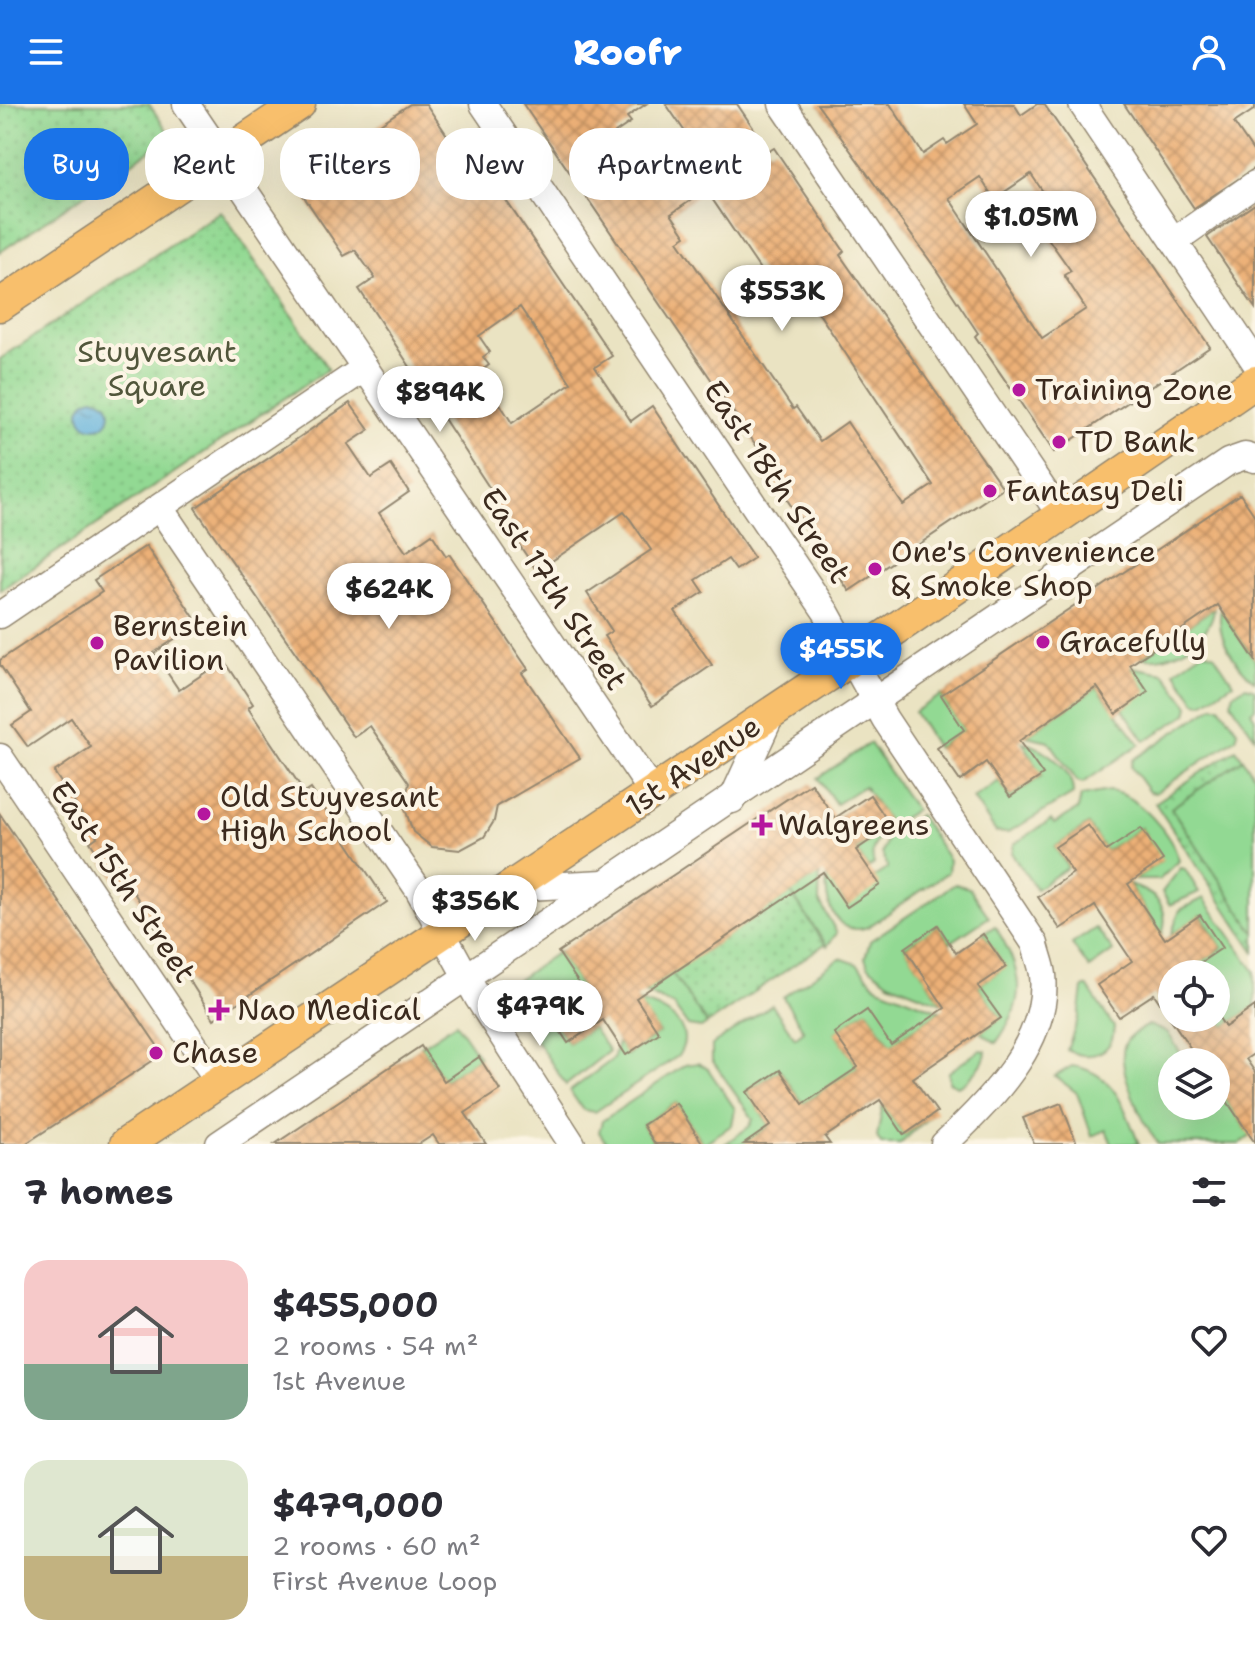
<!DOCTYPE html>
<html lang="en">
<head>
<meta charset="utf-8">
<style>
  :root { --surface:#fff; --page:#f2f2f3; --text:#2b2b33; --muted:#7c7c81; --accent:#1a73e8 }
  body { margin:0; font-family:"Shantell Sans",sans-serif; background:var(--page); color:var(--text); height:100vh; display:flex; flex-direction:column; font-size:30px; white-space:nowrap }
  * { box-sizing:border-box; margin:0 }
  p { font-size:26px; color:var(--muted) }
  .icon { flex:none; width:44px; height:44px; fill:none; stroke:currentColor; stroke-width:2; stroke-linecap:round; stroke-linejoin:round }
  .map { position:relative; height:1040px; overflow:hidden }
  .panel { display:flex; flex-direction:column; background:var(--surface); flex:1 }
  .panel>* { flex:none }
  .top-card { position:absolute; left:24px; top:24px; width:800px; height:72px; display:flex; gap:16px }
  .tools { position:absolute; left:1158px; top:856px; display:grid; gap:16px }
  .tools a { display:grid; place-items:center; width:72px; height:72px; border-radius:50%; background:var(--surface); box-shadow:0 8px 32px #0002; font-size:40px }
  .price { position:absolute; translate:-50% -68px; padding:0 18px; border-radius:28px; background:#fff; color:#222; font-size:26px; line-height:52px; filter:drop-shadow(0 2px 4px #0008) }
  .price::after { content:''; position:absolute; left:50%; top:48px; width:24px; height:18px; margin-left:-12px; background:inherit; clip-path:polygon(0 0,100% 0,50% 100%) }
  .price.current { background:var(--accent); color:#fff }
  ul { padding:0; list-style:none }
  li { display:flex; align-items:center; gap:24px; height:200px; padding:0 24px }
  li span { display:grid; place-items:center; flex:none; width:224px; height:160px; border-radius:24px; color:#555 }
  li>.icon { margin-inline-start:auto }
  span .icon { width:96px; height:96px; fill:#fffc; stroke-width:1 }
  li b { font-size:34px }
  h2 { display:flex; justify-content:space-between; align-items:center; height:96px; padding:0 24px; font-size:34px }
  .chip { padding:0 28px; border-radius:32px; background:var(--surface); box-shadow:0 8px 32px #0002; font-size:28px; line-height:72px }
  .chip.current { background:var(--accent); color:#fff }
  header { display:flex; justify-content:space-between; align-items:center; height:104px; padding:0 24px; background:var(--accent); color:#fff; font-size:36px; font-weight:800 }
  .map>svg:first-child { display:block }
  .grass { fill:#92d993; stroke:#668258; stroke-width:2 }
  .park { fill:url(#park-dots); stroke:#668258; stroke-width:2 }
  .water { fill:url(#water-ripples); stroke:#4e6e7e; stroke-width:2 }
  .building { fill:url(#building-cross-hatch); fill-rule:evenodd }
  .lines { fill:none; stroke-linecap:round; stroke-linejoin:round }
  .minor-casing { stroke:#928670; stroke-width:29 }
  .major-casing { stroke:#928670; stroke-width:35 }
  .minor { stroke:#fff; stroke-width:26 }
  .major { stroke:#f8bf6c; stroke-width:32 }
  .poi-dot { fill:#b5179e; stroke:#fcf5e5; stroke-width:3 }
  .labels { text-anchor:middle; stroke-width:8; stroke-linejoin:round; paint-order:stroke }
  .park-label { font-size:30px; fill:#51563b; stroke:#fcf5e5 }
  .poi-label { font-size:30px; fill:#3b2a1e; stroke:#fcf5e5; text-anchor:start }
  .street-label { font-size:30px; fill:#3b2a1e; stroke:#fcf5e5 }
</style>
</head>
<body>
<header><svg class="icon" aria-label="menu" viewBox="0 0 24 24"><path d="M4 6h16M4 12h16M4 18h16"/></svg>Roofr<svg class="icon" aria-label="person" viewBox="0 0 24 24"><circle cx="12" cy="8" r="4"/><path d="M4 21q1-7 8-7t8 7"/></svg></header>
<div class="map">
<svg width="1255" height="1040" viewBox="0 0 1255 1040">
  <defs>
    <pattern id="park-dots" width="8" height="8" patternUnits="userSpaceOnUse" patternTransform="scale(2)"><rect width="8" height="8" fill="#92d993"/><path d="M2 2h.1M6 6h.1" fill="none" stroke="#7fba7e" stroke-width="1.8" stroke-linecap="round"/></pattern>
    <pattern id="water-ripples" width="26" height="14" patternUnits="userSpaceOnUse" patternTransform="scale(2)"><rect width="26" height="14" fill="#62b2dd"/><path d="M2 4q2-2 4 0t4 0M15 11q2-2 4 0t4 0" fill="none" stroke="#5291b3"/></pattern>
    <pattern id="building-cross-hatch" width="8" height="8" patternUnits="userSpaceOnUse" patternTransform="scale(2)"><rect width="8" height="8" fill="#ecb077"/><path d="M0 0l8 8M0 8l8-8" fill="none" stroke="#c08f61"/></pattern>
  </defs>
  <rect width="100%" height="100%" fill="#fcf5e5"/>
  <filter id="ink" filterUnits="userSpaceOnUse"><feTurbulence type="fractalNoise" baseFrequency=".0125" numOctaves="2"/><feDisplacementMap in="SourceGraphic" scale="16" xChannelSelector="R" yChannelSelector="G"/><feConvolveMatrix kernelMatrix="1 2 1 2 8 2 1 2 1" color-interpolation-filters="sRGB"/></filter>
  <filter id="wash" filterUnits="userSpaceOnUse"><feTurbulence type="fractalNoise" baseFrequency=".006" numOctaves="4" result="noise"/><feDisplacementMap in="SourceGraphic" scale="32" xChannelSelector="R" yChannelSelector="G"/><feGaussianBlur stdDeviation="1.8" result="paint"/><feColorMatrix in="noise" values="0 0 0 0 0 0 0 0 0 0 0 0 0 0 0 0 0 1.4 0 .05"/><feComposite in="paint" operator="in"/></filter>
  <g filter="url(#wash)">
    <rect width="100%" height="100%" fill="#eae3c2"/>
    <g class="grass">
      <path d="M1214,504C1212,534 1170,560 1142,553Z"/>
      <path d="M1221,506L1255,556V577C1235,561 1215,532 1221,506Z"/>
      <path d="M1204,547L1214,550L1233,579L1203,599L1196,598L1175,567Z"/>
      <path d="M1131,563L1164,569L1189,602L1187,610L1145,637L1123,605Z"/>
      <path d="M1246,582L1255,585V604L1251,607L1255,614V633L1231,598L1234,589Z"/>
      <path d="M1097,583L1140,640L1083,679L1077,677L1049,637L1026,632Z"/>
      <path d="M941,591L964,626L937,644L914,608Z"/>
      <path d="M1214,602H1220L1238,627L1236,634L1155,689L1149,688L1131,663L1133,656Z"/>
      <path d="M1023,638C1045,644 1073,664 1073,690L1007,729L996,728L973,694L999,677L1010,693L1042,672Z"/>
      <path d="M870,639L915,706C897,719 865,734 874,760L868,764L856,746L891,722L864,682L836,700L818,674Z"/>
      <path d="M1243,655L1255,673V829L1171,704Z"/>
      <path d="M1109,687C1137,690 1173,731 1179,757L1159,776H1134L1162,756L1141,724L1106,747L1088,721L1055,743L1068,763L1036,785L1012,750L1014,740L1051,716L1054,720L1078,705L1081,692Z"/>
      <path d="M919,711L949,756L948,768L868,823C837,834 823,798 827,773H874L888,764L882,749L887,735Z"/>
      <path d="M1181,764L1185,765L1199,788L1170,801L1162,788Z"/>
      <path d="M820,770L819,797L837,829L827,842L791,789Z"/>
      <path d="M955,780L969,784L989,813L950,839L938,822L905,843L942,899L889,878L868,862L865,854L870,837Z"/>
      <path d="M1129,781C1156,789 1171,802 1162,831Z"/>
      <path d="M1204,794L1255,867V909L1251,905L1225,923L1216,910V870L1187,867L1222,844L1201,811L1171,831L1180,806Z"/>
      <path d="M995,822C1022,867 1029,894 996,939L981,928L1001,914L978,882L1005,863L983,830Z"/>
      <path d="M1096,824L1113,847L1089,864L1072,840Z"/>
      <path d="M558,848L582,884L547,907L568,939L592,923L609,947L566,981L503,886Z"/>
      <path d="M840,854L857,860L876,882L940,907L891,941L867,906L835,929L858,963L803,1000L780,966L747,987L770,1022L744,1040H725L750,1022L753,1015L712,956V941L772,901L795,934L804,927L783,893Z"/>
      <path d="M672,869L707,920L701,924L688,922L673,901L644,888Z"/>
      <path d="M1087,882L1114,923C1113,951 1089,957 1067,946L1079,913L1083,885Z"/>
      <path d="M638,898C663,903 698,922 678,952L595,1008L583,1006L570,987L613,955L618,938L627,951L659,929Z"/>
      <path d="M456,919L479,953L444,977L421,942Z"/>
      <path d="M1149,921L1168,929L1182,951L1157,969L1172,991V1002H1216V981L1251,1032L1239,1040H1158C1144,1020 1115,964 1125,940C1129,931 1141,925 1149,921Z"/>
      <path d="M980,946L986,947C986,959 969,978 957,982L949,978V968Z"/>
      <path d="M698,959L708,965L735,1005L732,1021L703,1040L676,999L643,1021L653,1037L649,1040H607L599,1028L602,1017L685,961Z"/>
      <path d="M1072,962C1115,968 1124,1004 1139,1040H1112L1106,1026L1092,1032L1077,989L1055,972Z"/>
      <path d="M883,1000L904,1031L929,1013L900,1040H881L877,1033Z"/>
    </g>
    <g class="park">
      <path d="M0,0H149L171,32L0,148Z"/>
      <path d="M221,107L328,265L0,486V255Z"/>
      <path d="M1236,645L1243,655L1171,704L1255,829V848L1155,699Z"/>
      <path d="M791,789L825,840L707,920L672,869Z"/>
    </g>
    <circle class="water" cx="95" cy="309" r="15"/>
    <g id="blocks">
      <g class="building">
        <path d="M410,0H426L478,77L488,70L612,252L595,263L631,317L652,302L754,454L736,466L728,455L696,476L704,488L675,507L712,561L652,602L604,532L612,527L587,489L651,446L630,415L624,408L537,467L492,401L498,397L359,185L375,174L355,146L344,152L296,81L307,74L304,71ZM520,203L571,279L512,319L480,268L489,261L483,253L490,248L479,232Z"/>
        <path d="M523,0H646L627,13L631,18L615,29L654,89L669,79L674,85L705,64L693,45L696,44L666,0H737L769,47L774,44L844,147L840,151L1003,384L849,487L758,353L762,350ZM703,88L708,89L774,186L794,172L933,381L903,401L847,318L820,337L796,303L793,305L678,137L686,132L671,110Z"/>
        <path d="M817,0H890L923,50L944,36L947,40L977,20L964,0H1014L1021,11L1037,0H1044L1210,243L1054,348L975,232L978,229L933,161ZM1031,70L1054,104L1045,110L1057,126L1047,133L1071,167L1064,171L1086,205L1042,234L949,94L980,73L994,95Z"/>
        <path d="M1124,0H1255V5L1234,19L1255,50V64L1194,104Z"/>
        <path d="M1255,100V204L1207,133Z"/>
        <path d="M350,299L369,326L348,340L371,374L391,361L409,388L379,409L406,448L432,430L446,452L449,450L528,565L522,569L580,654L497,702L494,717L484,733L460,746L432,743L413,728L404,702L409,679L370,622L354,633L195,404Z"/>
        <path d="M1240,390L1255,412V556L1218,501L1130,561L1148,588L1116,610L1097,583L1019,637L1043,671L1010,693L986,658L960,677L937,644L964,626L941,591Z"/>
        <path d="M146,442L198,519L154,549L179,586L224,556L253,600L248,604L305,689L311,685L387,798L214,915L129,781L122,786L90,738L97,733L54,668L91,643L71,614L28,643L12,621L31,608L0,561V556L102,488L94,476Z"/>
        <path d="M811,679L835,714L870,691L891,722L856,746L880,781L847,803L823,768L636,894L659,929L626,951L603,916L568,939L547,907L582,884L558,848Z"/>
        <path d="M0,710L163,950L25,1040H0Z"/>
        <path d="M1088,721L1106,747L1141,724L1163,756L1128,780L1165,835L1200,811L1222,844L1183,870H1172V914H1219L1225,923L1255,902V949L1246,955L1255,968V1039L1216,981V958H1172L1191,945L1154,890L1119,913L1097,881L1132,857L1095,802L1060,825L1038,793L1073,769L1055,743Z"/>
        <path d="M938,821L956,849L983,830L1006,863L978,882L1001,914L913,974L937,1008L904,1031L880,996L825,1033L830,1040H744L770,1022L747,988L780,966L803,1000L858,963L834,929L867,906L891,941L945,904L905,844Z"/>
        <path d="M421,942L444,977L479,953L500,986L465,1009L486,1040H439L433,1031L419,1040H275Z"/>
        <path d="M676,999L703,1040H655L643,1021Z"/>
        <path d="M1061,999L1077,1040H1034L1023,1014Z"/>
      </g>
    </g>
  </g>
  <g filter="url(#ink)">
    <use href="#blocks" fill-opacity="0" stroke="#928670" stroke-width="2"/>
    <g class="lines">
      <g class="minor-casing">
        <g id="minor">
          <path d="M186,0L653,689"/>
          <path d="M483,0L826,508L885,615L1035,840C1037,850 1042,861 1043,871C1050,938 988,999 944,1040"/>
          <path d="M782,0L1061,412"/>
          <path d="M1082,0L1255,258"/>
          <path d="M1174,137L1255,80"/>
          <path d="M160,404L418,785L478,894L572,1040"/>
          <path d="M0,511L365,264"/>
          <path d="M0,653L219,978"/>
          <path d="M732,696L772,609"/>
          <path d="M507,784L604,779"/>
          <path d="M219,1040L1228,358L1245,352L1255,355"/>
        </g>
      </g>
      <g class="major-casing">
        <g id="major">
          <path d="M0,201L299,0"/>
          <path d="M126,1040L830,570L1255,278"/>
        </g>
      </g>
      <use href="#minor" class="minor"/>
      <use href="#major" class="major"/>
    </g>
  </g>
  <g class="poi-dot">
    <circle cx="1019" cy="286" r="8"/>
    <circle cx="1059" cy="338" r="8"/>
    <circle cx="990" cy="387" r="8"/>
    <circle cx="875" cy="465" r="8"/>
    <circle cx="1043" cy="538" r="8"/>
    <circle cx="97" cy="539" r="8"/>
    <circle cx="204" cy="710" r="8"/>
    <path d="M758 709h8v8h8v8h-8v8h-8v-8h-8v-8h8z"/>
    <path d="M215 894h8v8h8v8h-8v8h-8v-8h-8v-8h8z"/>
    <circle cx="156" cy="949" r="8"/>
  </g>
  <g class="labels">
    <g class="park-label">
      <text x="157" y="258">Stuyvesant<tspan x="157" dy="34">Square</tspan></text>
    </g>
    <g class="poi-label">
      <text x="1035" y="296">Training Zone</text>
      <text x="1075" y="348">TD Bank</text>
      <text x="1006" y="397">Fantasy Deli</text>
      <text x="891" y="458">One's Convenience<tspan x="891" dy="34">&amp; Smoke Shop</tspan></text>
      <text x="113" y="532">Bernstein<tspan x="113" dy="34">Pavilion</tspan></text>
      <text x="1059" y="548">Gracefully</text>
      <text x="220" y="703">Old Stuyvesant<tspan x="220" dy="34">High School</tspan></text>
      <text x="778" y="731">Walgreens</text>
      <text x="237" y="916">Nao Medical</text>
      <text x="172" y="959">Chase</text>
    </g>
    <g class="street-label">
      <text transform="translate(777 378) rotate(56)" y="10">East 18th Street</text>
      <text transform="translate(554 485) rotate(56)" y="10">East 17th Street</text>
      <text transform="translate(693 662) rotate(-34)" y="10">1st Avenue</text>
      <text transform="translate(123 778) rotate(56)" y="10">East 15th Street</text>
    </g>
  </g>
</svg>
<div class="tools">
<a><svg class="icon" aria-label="locate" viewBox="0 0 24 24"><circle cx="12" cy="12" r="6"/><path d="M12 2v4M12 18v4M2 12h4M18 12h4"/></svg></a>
<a><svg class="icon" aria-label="layers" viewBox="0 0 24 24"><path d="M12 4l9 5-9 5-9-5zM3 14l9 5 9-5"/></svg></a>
</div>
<b class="price" style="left:1031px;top:155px">$1.05M</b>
<b class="price" style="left:782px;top:229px">$553K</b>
<b class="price" style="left:440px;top:330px">$894K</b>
<b class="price" style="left:389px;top:527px">$624K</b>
<b class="price current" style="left:841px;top:587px">$455K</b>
<b class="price" style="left:475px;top:839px">$356K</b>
<b class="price" style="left:540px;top:944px">$479K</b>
<div class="top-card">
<a class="chip current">Buy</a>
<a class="chip">Rent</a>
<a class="chip">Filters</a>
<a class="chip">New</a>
<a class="chip">Apartment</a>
</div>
</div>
<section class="panel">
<h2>7 homes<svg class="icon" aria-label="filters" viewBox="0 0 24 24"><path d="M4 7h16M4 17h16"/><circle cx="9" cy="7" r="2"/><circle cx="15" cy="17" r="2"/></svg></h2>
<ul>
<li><span style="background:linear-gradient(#f6c9c9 65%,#7fa58c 0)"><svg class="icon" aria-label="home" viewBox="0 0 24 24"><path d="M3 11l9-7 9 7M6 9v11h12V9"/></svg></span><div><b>$455,000</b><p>2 rooms · 54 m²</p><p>1st Avenue</p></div><svg class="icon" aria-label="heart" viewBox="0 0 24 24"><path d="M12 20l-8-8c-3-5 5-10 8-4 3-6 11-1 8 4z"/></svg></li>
<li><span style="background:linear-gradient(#dfe7d0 60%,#c2b280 0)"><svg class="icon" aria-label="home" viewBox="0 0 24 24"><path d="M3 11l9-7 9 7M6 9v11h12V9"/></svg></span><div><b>$479,000</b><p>2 rooms · 60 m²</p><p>First Avenue Loop</p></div><svg class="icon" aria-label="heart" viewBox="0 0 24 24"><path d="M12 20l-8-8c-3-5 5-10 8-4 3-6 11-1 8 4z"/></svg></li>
</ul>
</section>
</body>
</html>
